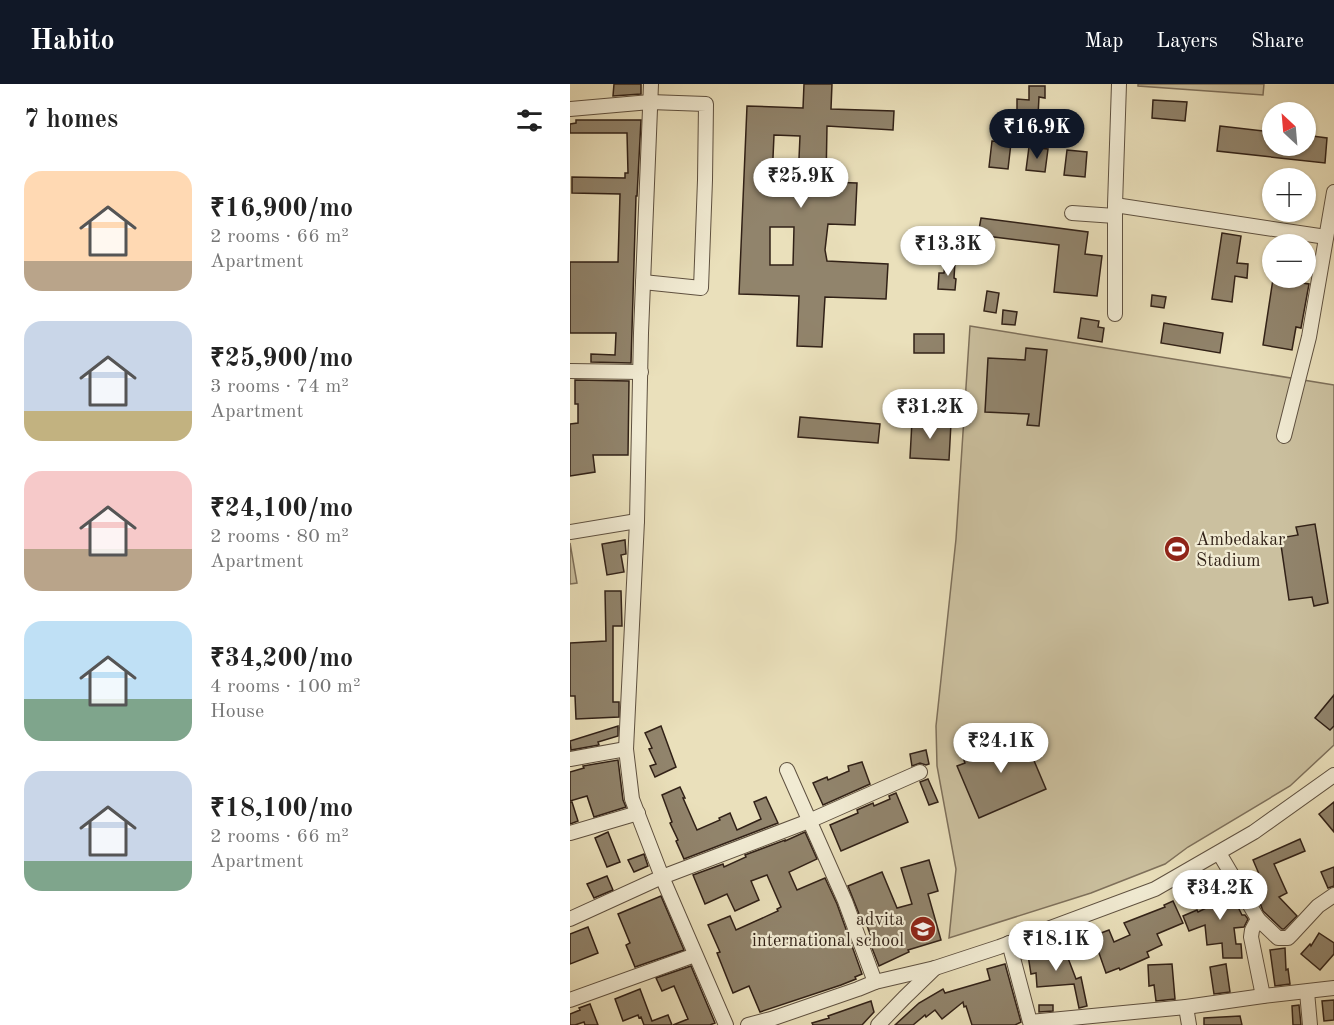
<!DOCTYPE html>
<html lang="en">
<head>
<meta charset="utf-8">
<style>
  :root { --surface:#fff; --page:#f6f6f6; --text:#222; --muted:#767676; --accent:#111827 }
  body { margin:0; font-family:"Old Standard TT",serif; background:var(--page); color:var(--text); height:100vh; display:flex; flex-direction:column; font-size:22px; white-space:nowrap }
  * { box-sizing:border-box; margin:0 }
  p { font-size:20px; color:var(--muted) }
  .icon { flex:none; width:33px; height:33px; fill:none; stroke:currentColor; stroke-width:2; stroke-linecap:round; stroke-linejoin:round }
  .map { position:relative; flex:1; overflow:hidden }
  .panel { display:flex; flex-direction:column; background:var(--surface); width:570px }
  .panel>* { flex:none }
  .needle { width:39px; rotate:334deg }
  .fabs { position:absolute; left:692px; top:18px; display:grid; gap:12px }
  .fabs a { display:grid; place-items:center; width:54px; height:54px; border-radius:50%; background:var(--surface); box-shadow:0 2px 4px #0004; font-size:30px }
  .price { position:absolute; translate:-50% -51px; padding:0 14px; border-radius:21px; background:#fff; color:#222; font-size:20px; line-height:39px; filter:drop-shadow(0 2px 3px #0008) }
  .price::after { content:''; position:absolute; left:50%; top:36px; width:18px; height:14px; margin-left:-9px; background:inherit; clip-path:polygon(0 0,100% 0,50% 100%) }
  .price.on { background:var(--accent); color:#fff }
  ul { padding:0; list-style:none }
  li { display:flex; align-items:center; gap:18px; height:150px; padding:0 24px }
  li span { display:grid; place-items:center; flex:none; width:168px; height:120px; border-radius:18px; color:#555 }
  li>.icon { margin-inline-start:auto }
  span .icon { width:72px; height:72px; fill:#fffc; stroke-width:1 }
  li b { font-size:26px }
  h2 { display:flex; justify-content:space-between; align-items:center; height:72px; padding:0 24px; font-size:26px }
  header { display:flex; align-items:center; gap:36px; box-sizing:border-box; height:84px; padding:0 30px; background:var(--accent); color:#fff }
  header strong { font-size:28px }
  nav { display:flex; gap:33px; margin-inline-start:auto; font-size:21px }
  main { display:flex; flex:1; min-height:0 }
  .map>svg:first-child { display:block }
  .green { fill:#cbc09f; stroke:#7e705b; stroke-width:1.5 }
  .building { fill:#91846c; stroke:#312117; stroke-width:1.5; fill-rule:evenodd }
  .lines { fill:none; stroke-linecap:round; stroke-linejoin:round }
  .minor-casing { stroke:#5f5140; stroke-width:16 }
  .minor { stroke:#f1ebd3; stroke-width:14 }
  .labels { text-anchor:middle; stroke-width:4.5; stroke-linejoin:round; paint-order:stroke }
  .poi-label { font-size:18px; fill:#312117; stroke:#f1ebd3; text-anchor:start }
</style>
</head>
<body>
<header>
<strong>Habito</strong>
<nav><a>Map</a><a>Layers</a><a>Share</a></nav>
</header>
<main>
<section class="panel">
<h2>7 homes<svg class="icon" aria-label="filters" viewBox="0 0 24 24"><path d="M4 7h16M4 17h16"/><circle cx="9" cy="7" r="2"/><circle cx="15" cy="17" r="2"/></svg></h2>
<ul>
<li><span style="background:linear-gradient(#ffd9b3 75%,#b9a48a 0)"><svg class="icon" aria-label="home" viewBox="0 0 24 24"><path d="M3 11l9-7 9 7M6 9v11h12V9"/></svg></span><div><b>₹16,900/mo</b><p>2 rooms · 66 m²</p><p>Apartment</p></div></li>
<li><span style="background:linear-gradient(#c9d6e8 75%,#c2b280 0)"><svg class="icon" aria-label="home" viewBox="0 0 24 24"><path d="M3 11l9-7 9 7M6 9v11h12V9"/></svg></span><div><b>₹25,900/mo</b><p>3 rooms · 74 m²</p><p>Apartment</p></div></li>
<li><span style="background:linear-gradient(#f6c9c9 65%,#b9a48a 0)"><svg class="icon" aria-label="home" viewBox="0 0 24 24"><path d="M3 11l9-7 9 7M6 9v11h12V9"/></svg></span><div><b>₹24,100/mo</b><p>2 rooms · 80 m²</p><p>Apartment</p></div></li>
<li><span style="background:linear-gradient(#bfe0f5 65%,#7fa58c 0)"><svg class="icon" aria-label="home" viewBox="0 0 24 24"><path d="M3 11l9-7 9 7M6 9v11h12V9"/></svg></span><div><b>₹34,200/mo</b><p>4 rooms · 100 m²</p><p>House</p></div></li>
<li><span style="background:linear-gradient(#c9d6e8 75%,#7fa58c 0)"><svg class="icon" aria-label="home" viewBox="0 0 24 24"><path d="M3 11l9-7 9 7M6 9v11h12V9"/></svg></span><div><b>₹18,100/mo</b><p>2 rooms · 66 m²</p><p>Apartment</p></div></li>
</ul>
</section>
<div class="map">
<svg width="764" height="941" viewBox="0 0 764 941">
  <rect width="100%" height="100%" fill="#eae0bb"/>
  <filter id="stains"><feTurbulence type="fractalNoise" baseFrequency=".00333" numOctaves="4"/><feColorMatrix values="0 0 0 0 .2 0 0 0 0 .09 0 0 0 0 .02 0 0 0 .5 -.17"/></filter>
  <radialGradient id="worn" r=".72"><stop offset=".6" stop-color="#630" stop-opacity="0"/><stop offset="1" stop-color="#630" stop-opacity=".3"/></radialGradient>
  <g class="green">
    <path d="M568,0H694L693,11L568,2Z"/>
    <path d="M400,242L764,301V661L720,702L618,763L595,780L521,809L379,854L386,785L367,682L366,642L386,455Z"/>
    <path d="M0,459L7,499L0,500Z"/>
  </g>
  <g class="building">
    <path d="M44,0H71V10L43,12Z"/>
    <path d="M234,0H262L261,25L324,27L323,46L257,42L256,98L287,99L285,141L258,140L255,166L257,177L318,180L316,215L255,213L252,263L227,262L229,212L169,210L177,22L233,24ZM204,51L230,52L228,97L202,96ZM200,143H224L223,181H200Z"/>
    <path d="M459,2H475V14L469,13L468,32L447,31V15L459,16Z"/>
    <path d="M583,16L617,18L615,37L582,34Z"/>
    <path d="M6,36H71L67,112H66L61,279L21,278V270L45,271L46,249H0V178H48L50,110L2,109V93L55,94V89H58L57,49H0V40L6,39Z"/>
    <path d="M650,42L702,48V62H735V51L757,54L755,79L647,67Z"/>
    <path d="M422,57L441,59L438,85L419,83Z"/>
    <path d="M459,63L478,65L475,88L456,86Z"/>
    <path d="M497,66L517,68L515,93L494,91Z"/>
    <path d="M411,134L518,148L515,170L532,172L527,212L484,208L489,161L408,151Z"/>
    <path d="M652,149L671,152L667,179L678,180L677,194L665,192L662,218L642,215Z"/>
    <path d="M375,178H385L384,194L386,195L385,206L368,205L369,189H374Z"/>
    <path d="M703,195L739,200L731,244L726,243L722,266L693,261Z"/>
    <path d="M417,207L429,209L426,229L414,227Z"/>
    <path d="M582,211L596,213L594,224L581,222Z"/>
    <path d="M433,226L447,228L445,241L432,240Z"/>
    <path d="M511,234L529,237L528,243L534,244L532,258L508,254Z"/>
    <path d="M594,239L653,249L650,269L591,259Z"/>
    <rect x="344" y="250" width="30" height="19"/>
    <path d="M456,264L477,266L469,342L457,341L459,330L415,328L418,274L455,276Z"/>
    <path d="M5,296L59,297L58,371H23L25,388L0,392V340L8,339V320H5Z"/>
    <path d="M230,333L310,340L308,359L228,353Z"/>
    <path d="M342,337L381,339L379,376L340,374Z"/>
    <path d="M745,440L758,519L744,522L742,513L719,516L710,454L728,451L726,443Z"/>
    <path d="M55,456L56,470L51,471L54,488L37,491L32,460Z"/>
    <path d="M35,507H51L52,542H43V618H49V633L6,635L5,612H0V559L36,557Z"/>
    <path d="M764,611V642L760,646L745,634Z"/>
    <path d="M48,642V652L28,658L29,661L1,666L0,657Z"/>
    <path d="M91,642L106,683L85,693L80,682L86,680L79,665L82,664L75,649Z"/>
    <path d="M451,646L476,705L409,734L387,682L395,679L392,671Z"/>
    <path d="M356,666L359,680L356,681L350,679L342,682L340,670Z"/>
    <path d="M48,676L53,716L56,723L24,733L17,712L0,717V688L14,684L13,682Z"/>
    <path d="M292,678L300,700L253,721L243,699L257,693L258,696L279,687L278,682Z"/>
    <path d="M358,695L368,718L359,721L350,698Z"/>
    <path d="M110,703L115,714H113L127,746L150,736L149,734L160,729L167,746L191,735L184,718L196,713L208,739L114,775L106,757L108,756L100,739L102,738L92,711Z"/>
    <path d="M326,709L338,738L271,767L260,741L288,729L287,726L303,719L304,722L320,715L319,712Z"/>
    <path d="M0,718H2L8,737L0,740Z"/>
    <path d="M764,718V748L749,730Z"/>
    <path d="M38,748L50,778L37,783L25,754Z"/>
    <path d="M235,748L247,775L219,788L227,806L255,794L267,820L292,890L285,893L286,895L271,901L190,928L179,902L163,909L147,869L150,868L138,841L160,832L166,846L208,827L207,825L211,823L197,791L181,797L189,816L165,827L157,810L135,820L123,791L153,780L154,783L176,773L175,771L215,756V757Z"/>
    <path d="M730,755L735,767L704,780L717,809L709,813L727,832L714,845H712L693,827L686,808L695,804L683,776Z"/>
    <path d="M74,770L78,782L64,788L58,776Z"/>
    <path d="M359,776L368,807L358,810L371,856L338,866L339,868L309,882L300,859L303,858L296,839L293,840L278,802L312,788L327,824L342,820L331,784Z"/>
    <path d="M764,783V802L758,804L751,788Z"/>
    <path d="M37,792L43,806L24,814L17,800Z"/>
    <path d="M654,795L672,831H675L678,835L674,843L664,844L666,860H671L672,874H653L652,859L637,861L635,841L619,847L613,832L627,826L628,828L647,819L639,801Z"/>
    <path d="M91,812L114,866L65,883L56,861L60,859L48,830Z"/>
    <path d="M603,817L613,839L587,850L592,861L577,868L579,873L550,886L549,884L536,889L523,852L539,846L544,858L560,851L554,839L595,823L594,821Z"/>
    <path d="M18,843L28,869L0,880V850Z"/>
    <path d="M749,849L764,859V870L750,886L731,870L740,860L741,862Z"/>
    <path d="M493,861L506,895L511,893L517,922L509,924L504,900L467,903L466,889L461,890L458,871L481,866Z"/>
    <path d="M715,864L716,886L718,885L720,900L705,902L700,866Z"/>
    <path d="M435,880L451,938L445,941H402L396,922L394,923L393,918L372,935L365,926L356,933L355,931L343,941H325L349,919L373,905L375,909L420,896L417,885Z"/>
    <path d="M602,880L605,915L586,917L584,901L579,902L578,881Z"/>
    <path d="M656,880L660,908L644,910L640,883Z"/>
    <path d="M121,882L145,939L140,941H103L118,935L104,902L92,907L86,894Z"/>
    <path d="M70,905L82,937L98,931L102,941H74L71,933L69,934L68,931L53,937L45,915Z"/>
    <path d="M764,916V936L754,937L752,917Z"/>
    <path d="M301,917L304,928L292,941H243L242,939L259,934L258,932Z"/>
    <path d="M20,920L28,941H15L14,938L5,941H0V930L10,926L9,924Z"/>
    <path d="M469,921H483V927L469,928Z"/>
    <path d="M729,921L731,941H723L722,922Z"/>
    <path d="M670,932L672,941H634V934Z"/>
  </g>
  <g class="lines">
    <g class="minor-casing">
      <g id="minor">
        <path d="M81,0L71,249L67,437L56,665L62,715L92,793L156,941"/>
        <path d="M0,25L80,18L136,20L135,96L131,204L73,198"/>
        <path d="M545,121L756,153"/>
        <path d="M502,129L545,132"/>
        <path d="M545,230V121L549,0"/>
        <path d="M0,287L71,288"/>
        <path d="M714,352L739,253L764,108"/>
        <path d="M0,448L67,437"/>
        <path d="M0,675L56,665"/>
        <path d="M217,686L275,817L305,898"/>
        <path d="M0,749L68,729"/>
        <path d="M649,769L688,835L708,854H718L722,850L748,822L764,811"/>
        <path d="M0,835L92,793L239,737L350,688"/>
        <path d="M688,835L682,846L681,853L693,912"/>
        <path d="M439,859L460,938L616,923L693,912L764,904"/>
        <path d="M737,908L740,941"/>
        <path d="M0,916L125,871"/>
        <path d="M616,923L619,941"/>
        <path d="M178,941L201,935L288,905L305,898L365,884L429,863L585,805L684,748L764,691"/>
        <path d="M308,941L334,914L365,884"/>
      </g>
    </g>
    <use href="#minor" class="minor"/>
  </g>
  <defs>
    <g id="stadium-disc" transform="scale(1.35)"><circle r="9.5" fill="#8f2418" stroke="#f1ebd3"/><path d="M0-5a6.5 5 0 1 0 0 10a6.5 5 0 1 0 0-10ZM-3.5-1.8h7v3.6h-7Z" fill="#fff"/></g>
    <g id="school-disc" transform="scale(1.35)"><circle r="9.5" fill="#8f2418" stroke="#f1ebd3"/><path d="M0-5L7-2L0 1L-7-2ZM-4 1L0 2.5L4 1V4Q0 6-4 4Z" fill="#fff"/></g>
  </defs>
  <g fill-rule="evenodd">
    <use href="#stadium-disc" x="607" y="465"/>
    <use href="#school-disc" x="353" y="845"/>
  </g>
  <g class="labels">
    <g class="poi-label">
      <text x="626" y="461">Ambedakar<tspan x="626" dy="21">Stadium</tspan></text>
      <text x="334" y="841" text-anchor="end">advita<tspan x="334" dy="21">international school</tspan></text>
    </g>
  </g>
  <rect width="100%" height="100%" filter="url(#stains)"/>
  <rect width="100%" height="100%" fill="url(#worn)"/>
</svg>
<div class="fabs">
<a><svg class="needle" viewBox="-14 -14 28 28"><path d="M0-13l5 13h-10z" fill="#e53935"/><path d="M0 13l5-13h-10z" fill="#767676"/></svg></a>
<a>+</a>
<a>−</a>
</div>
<b class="price on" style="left:467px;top:76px">₹16.9K</b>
<b class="price" style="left:231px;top:125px">₹25.9K</b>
<b class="price" style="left:378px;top:193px">₹13.3K</b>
<b class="price" style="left:360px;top:356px">₹31.2K</b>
<b class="price" style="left:431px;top:690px">₹24.1K</b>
<b class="price" style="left:650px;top:837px">₹34.2K</b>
<b class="price" style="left:486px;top:888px">₹18.1K</b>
</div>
</main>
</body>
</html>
